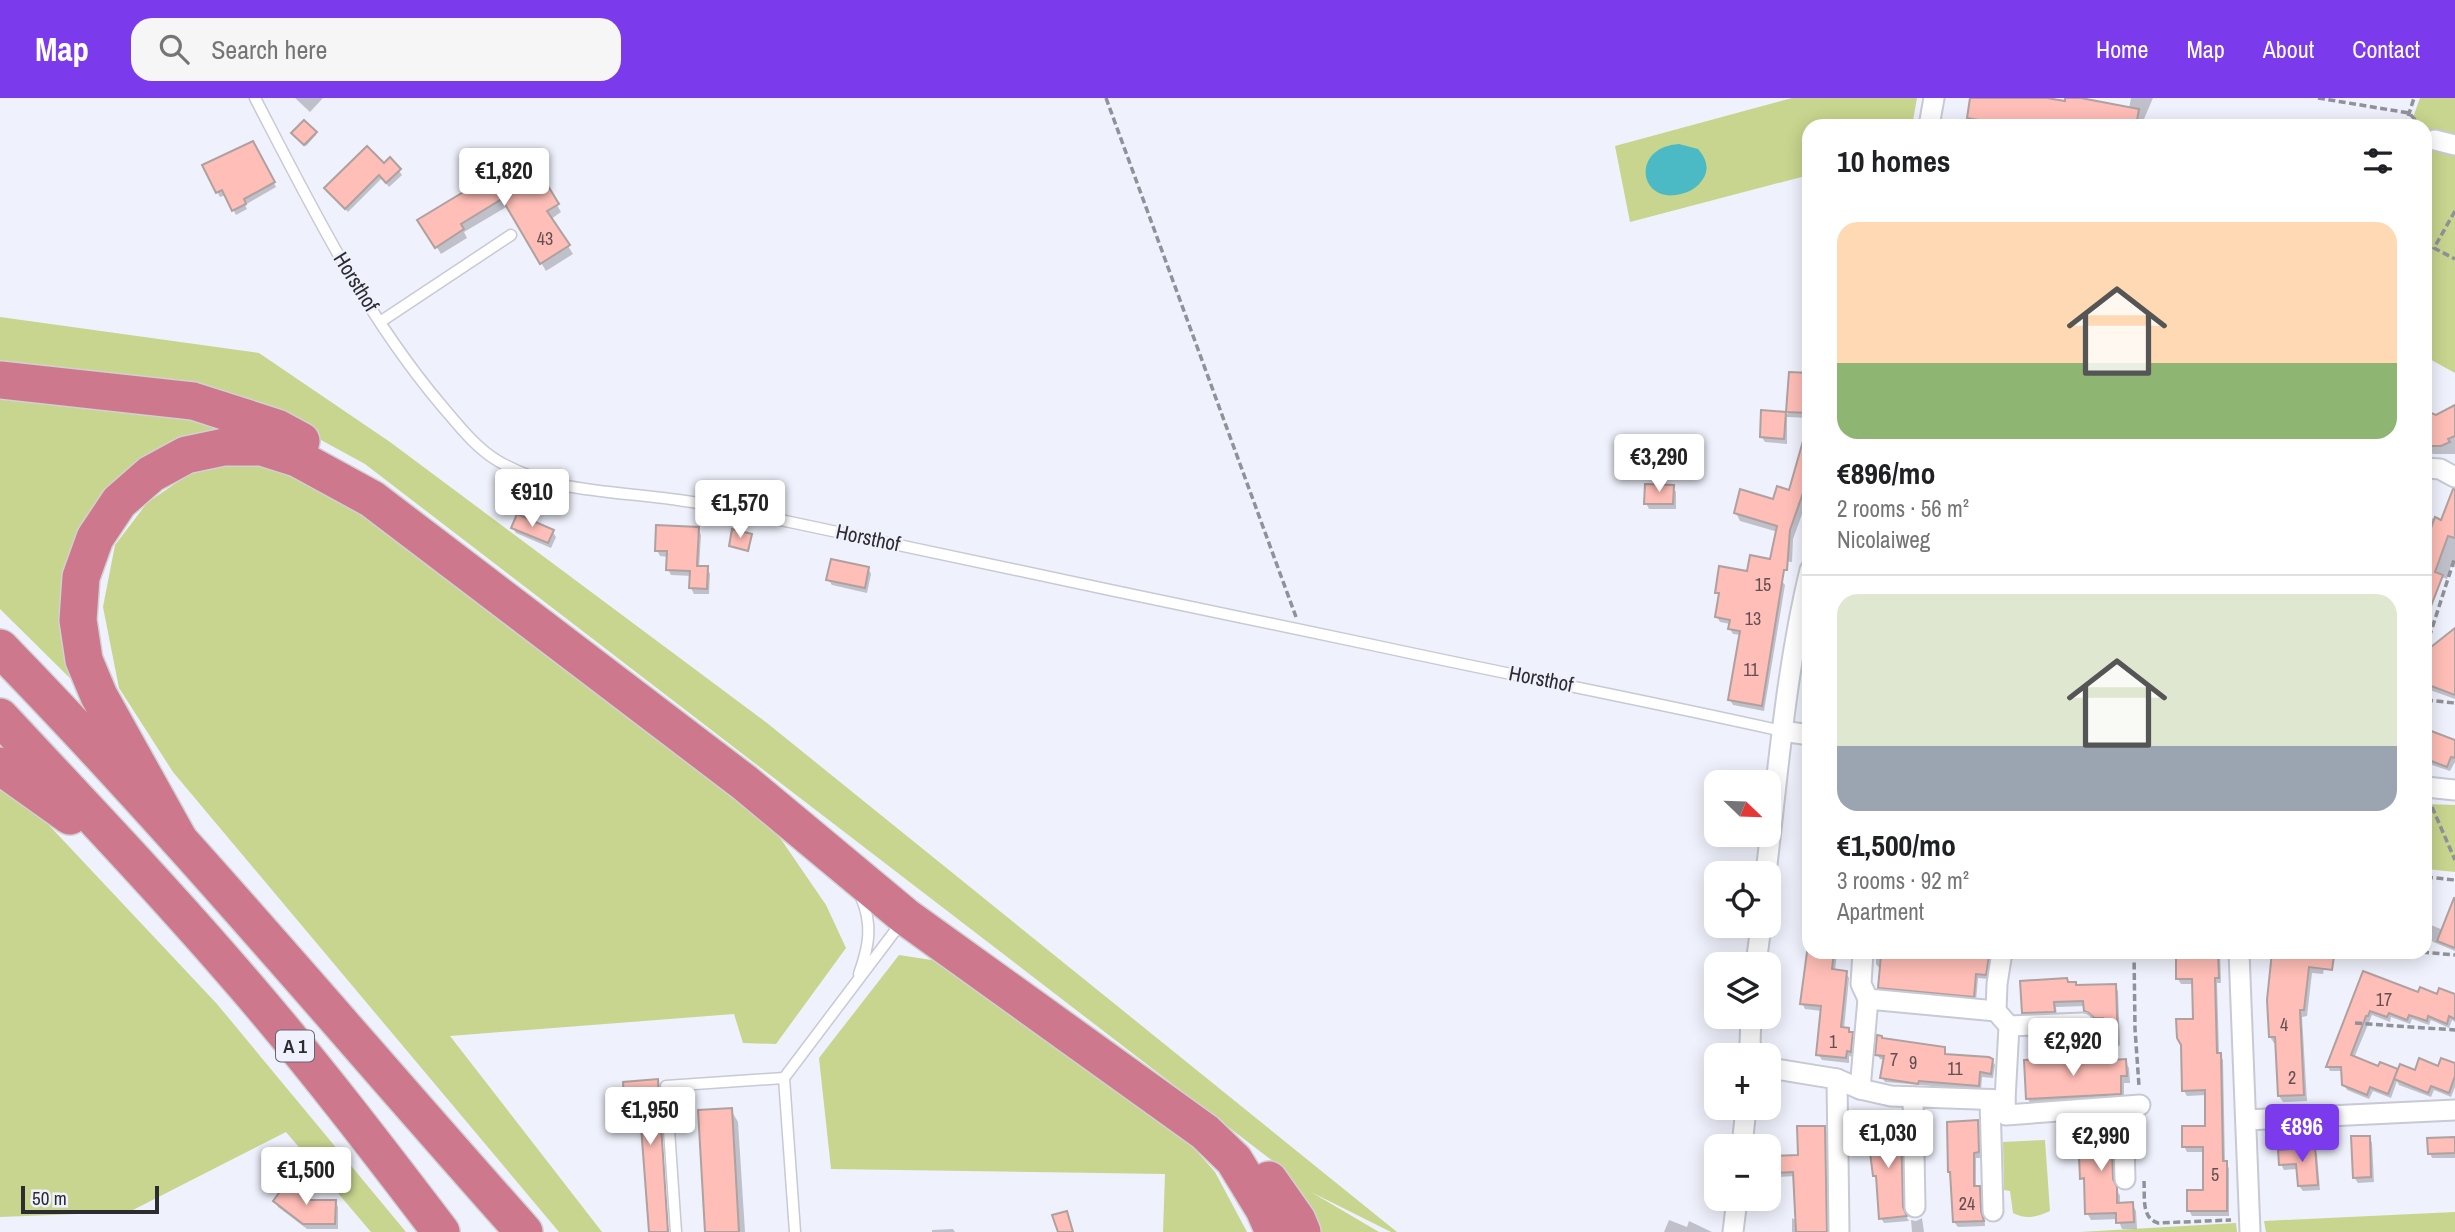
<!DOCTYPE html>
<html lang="en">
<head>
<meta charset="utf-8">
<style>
  :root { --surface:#fff; --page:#f6f6f6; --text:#202124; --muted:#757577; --line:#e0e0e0; --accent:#7c3aed }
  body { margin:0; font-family:"Archivo Narrow",sans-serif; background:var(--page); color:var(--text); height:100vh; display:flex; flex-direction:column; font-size:26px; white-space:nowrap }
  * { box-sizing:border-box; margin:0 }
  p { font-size:23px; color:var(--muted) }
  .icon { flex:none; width:38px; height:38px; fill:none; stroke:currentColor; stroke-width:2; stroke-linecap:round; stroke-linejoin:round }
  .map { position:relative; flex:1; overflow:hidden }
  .panel { position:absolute; left:1802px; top:21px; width:630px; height:840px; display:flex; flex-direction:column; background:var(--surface); border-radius:21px; box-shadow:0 4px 18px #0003 }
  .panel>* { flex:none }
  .needle { width:46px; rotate:113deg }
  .fabs { position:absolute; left:1704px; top:672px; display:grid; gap:14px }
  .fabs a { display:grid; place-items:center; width:77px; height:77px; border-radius:14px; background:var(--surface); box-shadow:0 4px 18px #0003; font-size:35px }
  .scale { position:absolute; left:21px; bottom:18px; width:138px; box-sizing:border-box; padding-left:7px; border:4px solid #2c2c31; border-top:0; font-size:19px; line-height:24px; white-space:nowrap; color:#2c2c31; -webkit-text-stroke:5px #eff1fc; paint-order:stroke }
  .price { position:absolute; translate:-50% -60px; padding:0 16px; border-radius:7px; background:#fff; color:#222; font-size:23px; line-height:46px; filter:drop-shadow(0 2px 4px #0008) }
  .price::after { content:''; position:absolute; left:50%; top:42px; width:21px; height:16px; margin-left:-10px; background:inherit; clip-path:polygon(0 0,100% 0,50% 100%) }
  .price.active { background:var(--accent); color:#fff }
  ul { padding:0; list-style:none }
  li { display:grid; align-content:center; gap:14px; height:371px; padding:0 35px }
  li+li { border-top:2px solid var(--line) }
  li span { display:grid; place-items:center; height:217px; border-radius:21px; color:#555 }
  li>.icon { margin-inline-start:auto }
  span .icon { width:126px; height:126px; fill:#fffc; stroke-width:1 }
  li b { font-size:30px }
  h2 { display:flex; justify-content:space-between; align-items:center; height:84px; padding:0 35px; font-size:30px }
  header { display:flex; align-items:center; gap:42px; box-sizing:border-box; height:98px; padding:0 35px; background:var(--accent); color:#fff }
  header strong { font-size:33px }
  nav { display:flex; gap:38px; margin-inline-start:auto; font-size:24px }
  .search { width:490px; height:63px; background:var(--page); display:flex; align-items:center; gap:18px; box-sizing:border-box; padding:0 24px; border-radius:21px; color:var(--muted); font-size:26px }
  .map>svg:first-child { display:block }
  .green { fill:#c7d58e }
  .water { fill:#4bbac5 }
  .shadow { fill:#0003 }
  .building { fill:#ffbeb7; stroke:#aea19f; stroke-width:2 }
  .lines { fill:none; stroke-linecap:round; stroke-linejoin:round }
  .lane-casing { stroke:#c7c9d4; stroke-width:13 }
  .street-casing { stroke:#c7c9d4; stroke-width:23 }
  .highway-casing { stroke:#d1d1d2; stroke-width:40 }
  .path { stroke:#909199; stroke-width:3.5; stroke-dasharray:7 3.5; stroke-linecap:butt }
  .lane { stroke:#fff; stroke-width:10 }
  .street { stroke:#fff; stroke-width:19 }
  .highway { stroke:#cd788d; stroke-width:37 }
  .labels { text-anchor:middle; stroke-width:5; stroke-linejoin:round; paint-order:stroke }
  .number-label { font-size:18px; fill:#615052 }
  .shield { fill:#eff1fc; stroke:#66676e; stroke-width:2 }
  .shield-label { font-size:19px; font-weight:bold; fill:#2c2c31 }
  .street-label { font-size:21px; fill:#2c2c31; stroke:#eff1fc }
</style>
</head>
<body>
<header>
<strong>Map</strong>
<div class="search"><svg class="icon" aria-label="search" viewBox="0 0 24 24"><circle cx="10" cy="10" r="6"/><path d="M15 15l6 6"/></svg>Search here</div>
<nav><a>Home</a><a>Map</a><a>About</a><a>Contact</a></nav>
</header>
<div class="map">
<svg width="2455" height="1134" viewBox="0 0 2455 1134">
  <rect width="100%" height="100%" fill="#eff1fc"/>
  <g class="green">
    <path d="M1792,0H1917L1912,28H1810L1809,77L1630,124L1615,48Z"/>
    <path d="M2420,0H2455V275L2426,259V28H2410Z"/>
    <path d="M0,219L259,255L390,344L767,625L1397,1134H1391L1311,1094L1379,1134H1318L1304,1116L1295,1086L1278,1067L365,366L255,306L0,268Z"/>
    <path d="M0,292L240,329L89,438L79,589L0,511Z"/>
    <path d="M258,363L322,384L763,715L826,807L846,850L776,946L743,945L734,916L450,938L602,1134H559L173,674L119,590L103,509L115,447L147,405L199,369Z"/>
    <path d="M0,687L29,706L217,906L406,1134H371L286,1034L129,1114L0,1119Z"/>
    <path d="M2426,706L2455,707V774L2426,771Z"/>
    <path d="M899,857L938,863L1170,1023L1215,1074L1247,1134H1163L1165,1076L831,1071L819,960Z"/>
    <path d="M2045,1042L2050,1113C2037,1119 2026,1122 2013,1115L2010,1093L2004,1092L2003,1044Z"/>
    <path d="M2455,1114V1134H2266L2264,1123Z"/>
    <path d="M2236,1125L2237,1134H2080Z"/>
  </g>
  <path class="water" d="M1679,46L1698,51C1706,60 1710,71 1703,81C1698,89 1690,94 1681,96C1639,107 1630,49 1679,46Z"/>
  <g class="shadow">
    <path d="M295,0H323L310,14Z"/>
    <path d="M1972,0H2032L2066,5L2067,0H2080L2129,11L2131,0H2153L2144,21L2178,28H1990L1971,25L1968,20Z"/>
    <path d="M315,35L316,37L306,48L295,38Z"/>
    <path d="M252,45L276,89L245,107L247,111L236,117L226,97L220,99L204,68Z"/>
    <path d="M528,57L561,114L551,121L573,156L546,173L508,108L464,134L467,140L441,156L420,122Z"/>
    <path d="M390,61L402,77L389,89L382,80L348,114L327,91L383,67Z"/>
    <path d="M1806,171L1810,172V320L1787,319V346L1765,344L1761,338L1763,314L1788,316L1790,276L1804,277L1809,215L1804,209Z"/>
    <path d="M2455,309V356H2433L2426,350V315L2436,319Z"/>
    <path d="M1810,350V394L1793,441L1792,464L1785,463L1778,434L1740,423L1736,415L1774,403L1791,394Z"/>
    <path d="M1673,389L1676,394V411H1649L1646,405Z"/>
    <path d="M2455,400V469L2451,468L2447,481L2439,478L2426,515V418L2442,424Z"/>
    <path d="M513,430L552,433L556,439L551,450L516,435Z"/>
    <path d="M698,431L701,437L699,470H707L710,476L709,496H694L691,490L692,478L671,477L668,471L669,459L660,458L657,452Z"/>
    <path d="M751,438L749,454L731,447Z"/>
    <path d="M868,470L871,476L867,495L832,487L828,481Z"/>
    <path d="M1781,482L1785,487L1764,613L1733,607L1730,602L1741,537L1733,536L1730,531V526L1720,524L1717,519L1720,500L1717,494Z"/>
    <path d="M2455,540V601L2430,592L2426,586Z"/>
    <path d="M2426,633L2455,643V664L2450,673L2426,665Z"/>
    <path d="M2455,819V853L2426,841V825L2443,832Z"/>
    <path d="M1810,849V854H1837L1835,873L1846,875L1849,880L1844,931L1848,932L1855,942L1853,959L1849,958V965L1822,962L1818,956L1822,913L1805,911L1802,905Z"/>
    <path d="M1876,854H1883L1886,859L1954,872L1988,861L1991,866L1988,881L1978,880L1976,903L1883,894L1880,889L1881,872L1876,866Z"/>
    <path d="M2197,854H2220L2221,885H2217L2219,955L2223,962L2225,1065L2229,1070V1118H2192L2189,1112L2205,1094V1054H2187L2184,1048L2206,1029V997L2187,998L2184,993L2195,923L2193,886H2181L2178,881L2198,860Z"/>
    <path d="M2274,854H2307L2325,864L2323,876L2312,875L2307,918L2302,919L2307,1003L2283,1004L2279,998L2277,945H2274L2270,939Z"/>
    <path d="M2364,876L2419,897L2455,898V924L2452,922L2449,930L2431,922L2429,927L2412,921L2410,926L2391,919L2390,924L2372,917L2354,960L2379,970L2416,974L2455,967V989L2451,999L2434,992L2431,999L2399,987L2397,983L2391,1000L2373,993L2369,1001L2347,992L2344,986L2343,973H2330L2328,969Z"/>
    <path d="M2069,886L2077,889L2115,888L2118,893L2120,948L2107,925H2099L2094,920L2089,918L2085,908L2056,909L2057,919L2027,920L2024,915Z"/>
    <path d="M1882,942L1944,950L1947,958L1992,962L1995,967L1993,980L1982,979L1981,992L1885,984L1882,979L1885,962L1880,961L1877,956Z"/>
    <path d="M2082,960L2085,966L2125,963L2129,970L2130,985H2124V1003L2032,1008L2028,1001L2026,964Z"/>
    <path d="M658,985L668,1134H650L642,1017L628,1018L627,1016Z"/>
    <path d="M731,1012L738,1024L745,1134H706Z"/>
    <path d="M2110,1023L2114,1030L2116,1090L2120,1098V1106H2132L2136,1113L2137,1131H2122L2118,1121L2091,1122L2087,1115L2086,1088L2082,1080L2086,1059Z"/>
    <path d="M1977,1024L1981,1029V1060H1976V1090H1979L1982,1095L1985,1128L1958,1129L1954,1124L1952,1079L1949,1074Z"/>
    <path d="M1824,1030L1827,1035L1829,1134H1792V1120L1797,1123L1795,1078L1779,1079L1776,1074L1799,1058Z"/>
    <path d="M1900,1030L1903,1035L1905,1116L1909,1123L1884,1125L1881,1120L1878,1083L1874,1077Z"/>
    <path d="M2369,1040L2372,1045L2374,1084L2358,1085L2354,1079Z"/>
    <path d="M2455,1040V1060H2432L2430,1055Z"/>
    <path d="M2314,1051L2317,1056L2320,1092L2303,1093L2299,1088L2298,1071L2284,1072L2281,1066Z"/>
    <path d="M275,1103H335L338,1109V1131H307L278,1109Z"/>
    <path d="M1922,1120L1924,1134H1912L1911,1122L1916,1123Z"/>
    <path d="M1669,1122L1687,1129L1689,1123L1712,1134H1664Z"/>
    <path d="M953,1131L955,1134H932V1132Z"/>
  </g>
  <g class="building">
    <path d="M1970,0H2047L2065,3V0H2081L2139,11L2136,28H2012L1967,20Z"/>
    <path d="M304,22L317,34L304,47L291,35Z"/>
    <path d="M253,43L275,84L244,101L246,106L232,113L222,92L216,95L202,67Z"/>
    <path d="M367,48L384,65L390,59L401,71L386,85L379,77L345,111L324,90Z"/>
    <path d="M528,55L559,106L547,113L570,147L540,166L502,101L461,126L464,131L435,150L417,122Z"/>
    <path d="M1789,274L1810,275V315L1786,314Z"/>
    <path d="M2455,307V338L2448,341L2450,344L2441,348H2426V313L2436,317Z"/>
    <path d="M1761,312L1786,314L1784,341L1760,339Z"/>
    <path d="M1805,336H1810V375L1790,432L1787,472H1784L1762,608L1728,602L1740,533L1728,531L1730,522L1715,519L1719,495H1715L1719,468L1747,473L1750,457L1770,461L1777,428L1734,415L1740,391L1773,401L1777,388L1789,392Z"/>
    <path d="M1645,386L1674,387L1673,406H1644Z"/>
    <path d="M2453,391H2455V440L2448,438L2435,474L2443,477L2426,521V444L2435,419L2441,422Z"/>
    <path d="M517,416L554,432L548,445L511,430Z"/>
    <path d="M656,427L699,429L697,468H708L707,491L689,490L690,473L666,472L667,453H655Z"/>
    <path d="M732,431L752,436L748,453L729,448Z"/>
    <path d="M831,461L869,469L865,490L826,482Z"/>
    <path d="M2455,530V597L2426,586V553Z"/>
    <path d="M2426,631L2455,642V660L2451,659L2447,669L2426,661Z"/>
    <path d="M2454,800H2455V850L2437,843Z"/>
    <path d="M1807,854H1834L1832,871L1847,873L1841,929L1849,930V934H1853L1851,954L1847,953L1846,960L1816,957L1821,908L1800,906Z"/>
    <path d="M1937,854L1989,859L1986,877L1976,876L1974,899L1878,890L1881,857L1920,860V856L1936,857Z"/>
    <path d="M2196,854H2218L2219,880H2215L2217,955H2221L2223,1063H2227V1113H2187V1092H2203V1049H2182V1028H2205V992L2182,993L2181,947L2177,940L2176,921H2193L2192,881H2176V859H2196Z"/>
    <path d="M2272,854H2306L2334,858L2332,872L2309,869L2304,912H2300L2304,997L2278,998L2275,939H2269L2267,902Z"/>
    <path d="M2363,873L2418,894L2420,889L2437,896L2439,890L2455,896V921L2449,918L2447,926L2428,918L2427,923L2409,917L2407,922L2389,915L2387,919L2370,913L2368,918H2366L2351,957L2378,968L2380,964L2398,971L2388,996L2370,989L2367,997L2342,987L2341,969H2326Z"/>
    <path d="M2067,880L2068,884H2076V887L2116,886L2118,948L2103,920H2094L2089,915L2084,913L2083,903L2054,904L2055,914L2022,915L2020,883Z"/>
    <path d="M1877,937L1882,938V940L1945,949V956L1989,959L1993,961L1991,976L1980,974L1979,988L1919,983L1918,986L1880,980L1884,958L1875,957Z"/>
    <path d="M2083,959L2070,965L2126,961L2127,978H2121V996L2026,1001L2024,962Z"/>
    <path d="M2419,960L2438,968L2441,960L2455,965V978L2449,995L2431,988L2428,995L2394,981L2400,966L2415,972Z"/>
    <path d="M658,981L668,1134H649L640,1015L625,1016L623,984Z"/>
    <path d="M732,1010L739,1134H705L698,1012Z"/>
    <path d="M2111,1021L2113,1081L2117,1089V1105L2133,1104L2134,1124L2116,1125V1115L2085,1116L2084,1080L2080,1081L2079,1058H2084V1023Z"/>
    <path d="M1978,1022L1979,1054L1974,1055V1088H1980L1981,1113L1984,1123L1953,1124L1950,1074H1948L1947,1024Z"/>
    <path d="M1797,1028H1825L1827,1134H1796L1793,1074L1774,1075V1058L1798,1057Z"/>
    <path d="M1901,1028L1903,1109L1907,1118L1879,1121L1876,1078H1873L1867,1031Z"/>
    <path d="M2351,1038H2370L2371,1079L2353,1080Z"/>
    <path d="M2455,1039V1055L2428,1056L2427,1040Z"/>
    <path d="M2315,1049L2318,1087L2298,1088L2296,1066L2279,1067L2278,1052Z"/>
    <path d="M287,1084L310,1102H336L335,1126H303L273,1103Z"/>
    <path d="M1067,1113L1073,1134H1058L1052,1117Z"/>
  </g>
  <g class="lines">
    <g class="lane-casing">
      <g id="lane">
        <path d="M255,0C310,106 364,216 442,308C459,328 476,350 498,363C552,395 618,393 678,402C716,407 753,416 790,424C983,465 1175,506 1368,546C1506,576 1644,602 1782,633"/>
        <path d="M380,224L511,137"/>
        <path d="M859,876C869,848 873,827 861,799"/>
        <path d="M676,1134L666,988L784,980"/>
        <path d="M795,1134L784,980L901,825"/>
      </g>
    </g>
    <g class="street-casing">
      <g id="street">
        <path d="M1929,28L1934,0"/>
        <path d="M2435,42L2455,47"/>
        <path d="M2426,370L2440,371L2455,379"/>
        <path d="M1782,633L1810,637"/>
        <path d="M2426,689L2455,692"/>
        <path d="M1766,775C1778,674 1786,571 1810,472"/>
        <path d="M1863,854L1861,886L1868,901L1996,913"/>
        <path d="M2239,854L2250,1134"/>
        <path d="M1756,866L1761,828"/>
        <path d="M1751,919L1750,945L1754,957"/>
        <path d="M2009,928L2083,925"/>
        <path d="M1769,970L1837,981L1860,991L1891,998L2005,1002L2009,928L1996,913L1997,886L2002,854"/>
        <path d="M1837,981L1839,1133"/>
        <path d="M1860,991L1868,901"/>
        <path d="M1913,999L1915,1109"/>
        <path d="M1990,1002L1993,1113"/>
        <path d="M2005,1002L2006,1017L2140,1007"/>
        <path d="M2123,1009L2125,1081"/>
        <path d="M2246,1022L2455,1012"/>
        <path d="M1742,1048L1746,1010"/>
        <path d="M1733,1134L1737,1101"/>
      </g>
    </g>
    <g class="highway-casing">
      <g id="highway">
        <path d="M0,282L193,303L277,330L301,343"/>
        <path d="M0,550C183,738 350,939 524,1134"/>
        <path d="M0,619C82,707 165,794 243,885C312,965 377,1050 441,1134"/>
        <path d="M0,668L70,718"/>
        <path d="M178,740L99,598L84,562L78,522L81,479L95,440L119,404L151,376L186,357L224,349H262L297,360L372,401L745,685L906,819L1205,1034L1234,1062L1264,1111L1274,1134"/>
        <path d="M1269,1082L1297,1122L1302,1134"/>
      </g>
    </g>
    <g class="path">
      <path d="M1106,0L1296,519"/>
      <path d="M2318,0L2409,15L2421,28"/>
      <path d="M2405,28L2414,0"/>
      <path d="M2455,113L2434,150L2455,161"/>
      <path d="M2426,549L2455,459"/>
      <path d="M2426,602L2455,605"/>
      <path d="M2432,709L2455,762"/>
      <path d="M2426,779L2455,782"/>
      <path d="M2134,854L2135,931L2139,988"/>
      <path d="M2422,854L2455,857"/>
      <path d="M2355,925L2455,932"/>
      <path d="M2144,1083C2145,1099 2141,1120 2158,1125L2231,1122"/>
    </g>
    <use href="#lane" class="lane"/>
    <use href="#street" class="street"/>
    <use href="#highway" class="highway"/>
  </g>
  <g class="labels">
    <g class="number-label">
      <text x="545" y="147">43</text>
      <text x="1763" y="493">15</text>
      <text x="1753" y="527">13</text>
      <text x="1751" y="578">11</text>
      <text x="2384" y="908">17</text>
      <text x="2284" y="933">4</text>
      <text x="1833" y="950">1</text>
      <text x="1894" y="968">7</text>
      <text x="1913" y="971">9</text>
      <text x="1955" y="977">11</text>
      <text x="2292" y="986">2</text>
      <text x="2215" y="1083">5</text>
      <text x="1967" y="1112">24</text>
    </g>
    <rect class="shield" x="276" y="932.5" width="38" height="31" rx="5"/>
    <g class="shield-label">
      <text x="295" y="955">A 1</text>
    </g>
    <g class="street-label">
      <text transform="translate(356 184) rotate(58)" y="7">Horsthof</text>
      <text transform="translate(868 440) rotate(12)" y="7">Horsthof</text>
      <text transform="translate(1541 581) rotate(11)" y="7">Horsthof</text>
    </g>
  </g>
</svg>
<div class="fabs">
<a><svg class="needle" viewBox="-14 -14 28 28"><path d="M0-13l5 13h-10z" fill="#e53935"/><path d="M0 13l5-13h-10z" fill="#757577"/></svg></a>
<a><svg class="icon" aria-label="locate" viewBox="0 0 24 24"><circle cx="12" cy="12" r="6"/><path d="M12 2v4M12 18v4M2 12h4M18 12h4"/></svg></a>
<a><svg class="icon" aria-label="layers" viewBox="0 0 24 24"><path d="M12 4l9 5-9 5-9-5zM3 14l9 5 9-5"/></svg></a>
<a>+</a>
<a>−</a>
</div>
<div class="scale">50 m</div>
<b class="price" style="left:504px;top:110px">€1,820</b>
<b class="price" style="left:1659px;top:396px">€3,290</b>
<b class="price" style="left:532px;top:431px">€910</b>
<b class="price" style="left:740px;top:442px">€1,570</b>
<b class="price" style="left:2073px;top:980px">€2,920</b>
<b class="price" style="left:650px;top:1049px">€1,950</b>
<b class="price active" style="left:2302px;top:1066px">€896</b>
<b class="price" style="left:1888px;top:1072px">€1,030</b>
<b class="price" style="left:2101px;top:1075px">€2,990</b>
<b class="price" style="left:306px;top:1109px">€1,500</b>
<section class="panel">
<h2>10 homes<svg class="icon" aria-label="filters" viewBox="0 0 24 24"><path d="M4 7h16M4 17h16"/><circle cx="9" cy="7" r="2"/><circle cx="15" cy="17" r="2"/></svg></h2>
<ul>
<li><span style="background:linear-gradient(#ffd9b3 65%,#8fb573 0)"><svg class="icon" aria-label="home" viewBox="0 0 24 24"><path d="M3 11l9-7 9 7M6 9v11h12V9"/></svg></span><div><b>€896/mo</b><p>2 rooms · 56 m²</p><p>Nicolaiweg</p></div></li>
<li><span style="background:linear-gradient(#dfe7d0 70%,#9aa5b1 0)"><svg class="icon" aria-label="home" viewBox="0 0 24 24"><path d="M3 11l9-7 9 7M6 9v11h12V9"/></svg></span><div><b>€1,500/mo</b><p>3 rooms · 92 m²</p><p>Apartment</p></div></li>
</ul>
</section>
</div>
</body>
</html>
